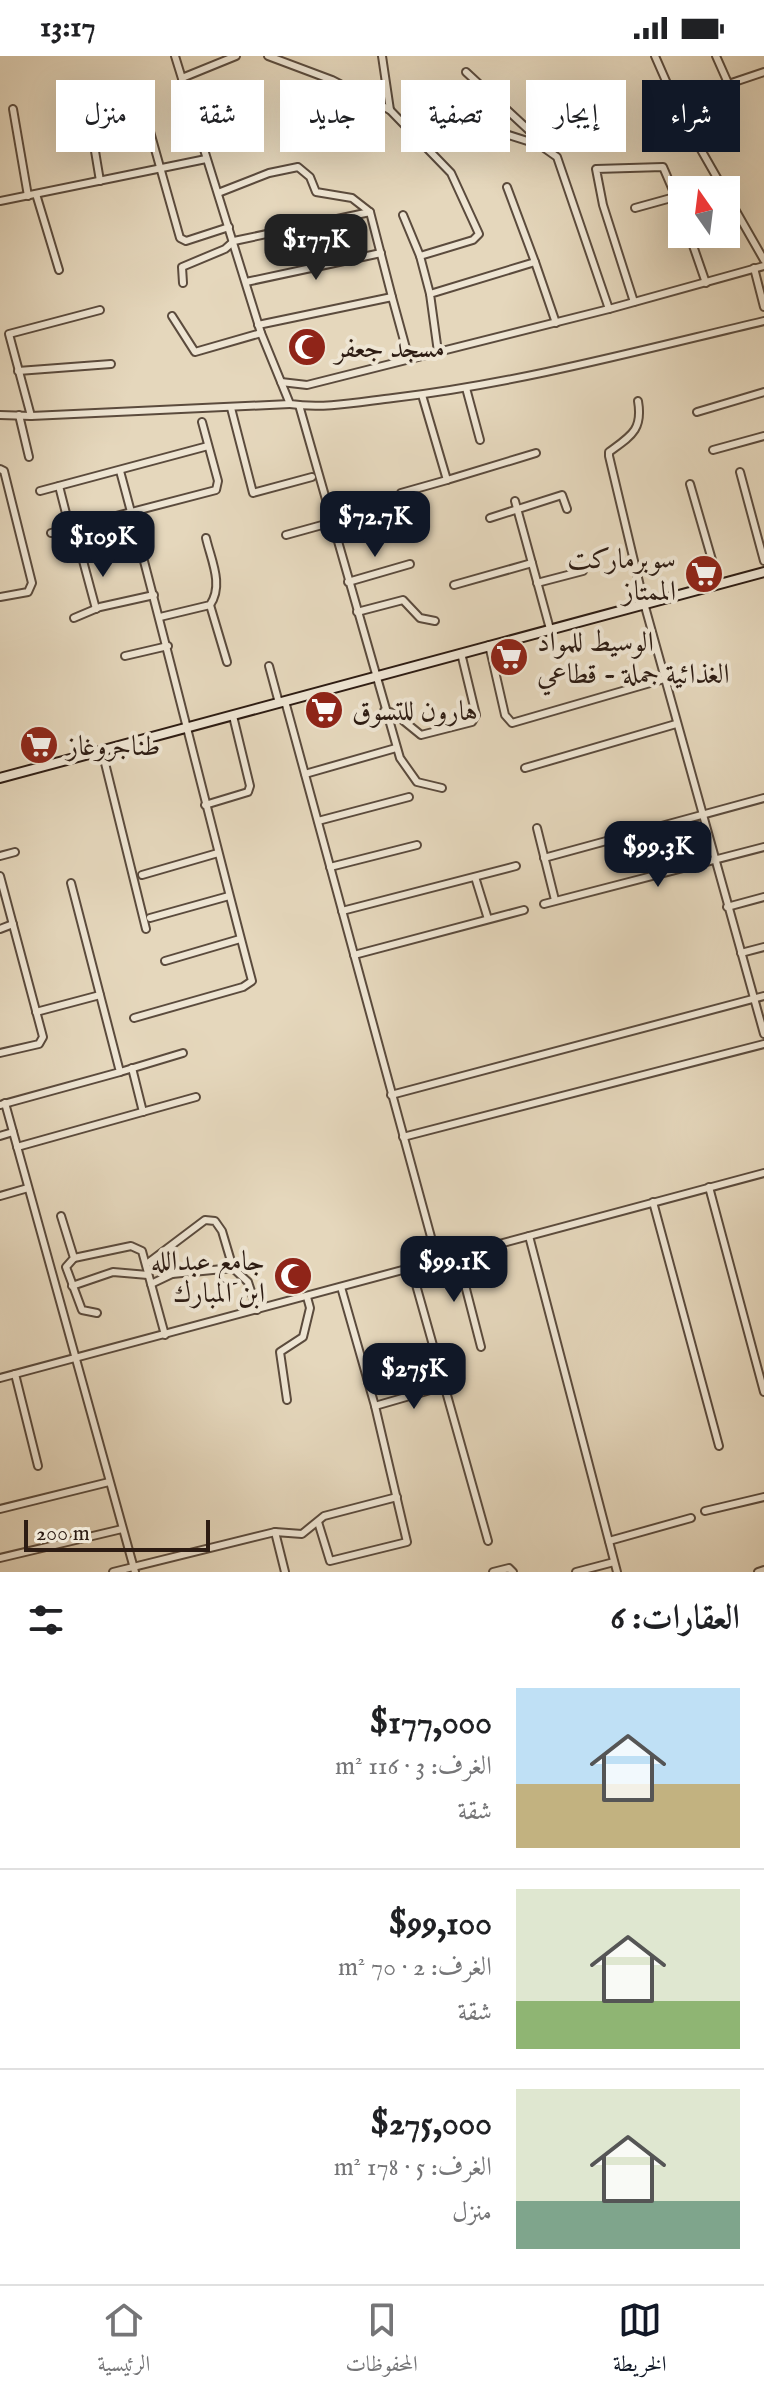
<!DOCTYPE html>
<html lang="ar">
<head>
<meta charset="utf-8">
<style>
  :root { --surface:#fff; --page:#f6f6f6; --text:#202124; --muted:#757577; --line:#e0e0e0; --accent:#111827 }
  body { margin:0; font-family:"IM FELL English",Amiri,serif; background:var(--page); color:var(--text); direction:rtl; height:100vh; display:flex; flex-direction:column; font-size:30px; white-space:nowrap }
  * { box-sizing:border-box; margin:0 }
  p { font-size:26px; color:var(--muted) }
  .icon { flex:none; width:44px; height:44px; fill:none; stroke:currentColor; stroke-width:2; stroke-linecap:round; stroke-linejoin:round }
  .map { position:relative; height:1516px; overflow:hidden; direction:ltr }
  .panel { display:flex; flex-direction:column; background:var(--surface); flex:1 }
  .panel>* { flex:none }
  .hud { position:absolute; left:24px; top:24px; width:716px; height:72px; direction:rtl; display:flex; gap:16px }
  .needle { width:52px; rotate:346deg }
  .tools { position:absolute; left:668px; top:120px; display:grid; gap:16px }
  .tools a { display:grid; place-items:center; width:72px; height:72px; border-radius:0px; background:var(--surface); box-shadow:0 8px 32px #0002; font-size:40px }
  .scale { position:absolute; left:24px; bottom:20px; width:186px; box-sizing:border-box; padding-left:8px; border:4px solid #2d1c13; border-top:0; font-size:22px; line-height:28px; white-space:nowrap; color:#2d1c13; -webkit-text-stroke:6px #eee5d3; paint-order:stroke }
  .price { position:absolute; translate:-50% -68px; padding:0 18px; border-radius:16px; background:var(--accent); color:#fff; font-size:26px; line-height:52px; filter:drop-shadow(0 2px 4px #0008) }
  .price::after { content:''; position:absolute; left:50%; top:48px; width:24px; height:18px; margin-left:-12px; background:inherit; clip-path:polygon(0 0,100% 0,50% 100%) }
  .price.on { background:#222; color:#fff }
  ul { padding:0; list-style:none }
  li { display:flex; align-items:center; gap:24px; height:200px; padding:0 24px }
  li+li { border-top:2px solid var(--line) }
  li span { display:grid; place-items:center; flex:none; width:224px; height:160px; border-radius:0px; color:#555 }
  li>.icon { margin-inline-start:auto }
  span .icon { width:96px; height:96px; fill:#fffc; stroke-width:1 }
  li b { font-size:34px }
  h2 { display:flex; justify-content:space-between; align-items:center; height:96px; padding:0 24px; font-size:34px }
  .chip { padding:0 28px; border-radius:0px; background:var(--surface); box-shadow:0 8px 32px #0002; font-size:28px; line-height:72px }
  .chip.on { background:var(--accent); color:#fff }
  .status { display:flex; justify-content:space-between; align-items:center; height:56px; padding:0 40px; background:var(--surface); direction:ltr }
  .status svg { height:22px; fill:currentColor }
  .menu { display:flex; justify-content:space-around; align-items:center; height:112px; border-top:2px solid var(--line); background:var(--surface); font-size:22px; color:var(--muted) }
  .menu a { display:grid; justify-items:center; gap:4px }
  .menu .on { color:var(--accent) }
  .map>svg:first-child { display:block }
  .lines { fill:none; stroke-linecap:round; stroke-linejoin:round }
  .street-casing { stroke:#5b4b3d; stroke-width:10 }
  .secondary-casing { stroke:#2d1c13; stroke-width:12 }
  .street { stroke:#eee5d3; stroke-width:6 }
  .secondary { stroke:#eee5d3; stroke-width:8 }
  .labels { text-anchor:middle; stroke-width:8; stroke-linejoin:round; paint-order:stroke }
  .poi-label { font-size:28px; fill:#2d1c13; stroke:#eee5d3; text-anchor:start }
</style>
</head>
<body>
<div class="status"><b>13:17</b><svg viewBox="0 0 49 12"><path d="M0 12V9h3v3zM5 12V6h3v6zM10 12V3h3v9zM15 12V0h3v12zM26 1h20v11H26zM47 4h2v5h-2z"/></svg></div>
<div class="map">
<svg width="764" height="1516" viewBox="0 0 764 1516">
  <rect width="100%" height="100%" fill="#e5d7bc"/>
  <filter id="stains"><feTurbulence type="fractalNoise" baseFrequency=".0025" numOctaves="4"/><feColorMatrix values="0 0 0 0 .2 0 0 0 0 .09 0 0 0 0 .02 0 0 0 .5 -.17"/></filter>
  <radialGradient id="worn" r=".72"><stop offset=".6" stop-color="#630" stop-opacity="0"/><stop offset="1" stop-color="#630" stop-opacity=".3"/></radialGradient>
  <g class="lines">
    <g class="street-casing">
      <g id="street">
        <path d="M175,0L261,277L290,348C324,353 359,346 393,342C519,327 641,294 764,265"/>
        <path d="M268,0L332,24L390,54L451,117L479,178L473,184L420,200L430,238"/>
        <path d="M382,0L390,54"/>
        <path d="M655,0L680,57L764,204"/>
        <path d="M716,0L728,27"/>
        <path d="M466,16L546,90"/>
        <path d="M182,22L236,0"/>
        <path d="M675,46L764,16"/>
        <path d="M13,53L28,140"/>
        <path d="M89,59L100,125"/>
        <path d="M149,72L180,182L186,185L229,171"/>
        <path d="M410,74L436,56L540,89L557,101L609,253"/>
        <path d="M507,131L535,206"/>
        <path d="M695,134L722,125"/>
        <path d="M218,137L269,117L298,111L310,121L316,136L352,142L370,156"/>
        <path d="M36,138L59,214"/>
        <path d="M0,145L206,103"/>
        <path d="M635,152L682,139"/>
        <path d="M403,159L420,200"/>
        <path d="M689,178L706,227"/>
        <path d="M754,212L764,251"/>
        <path d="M246,226L381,197"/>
        <path d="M183,227L182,211L225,193L234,185L370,156L392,241"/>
        <path d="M634,246L603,149L596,113L663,111L682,155"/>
        <path d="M172,260L195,296L261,277"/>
        <path d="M258,269L392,241L409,303"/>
        <path d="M438,296L430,238L535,206L556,267"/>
        <path d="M18,315L111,308"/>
        <path d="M281,326L307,329L609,253L764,210"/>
        <path d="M466,332L480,384"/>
        <path d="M422,339L447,424L536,397"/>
        <path d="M638,345C643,374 631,380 609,396V400L644,547L764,978"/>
        <path d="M299,349L400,702L417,726L442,732"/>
        <path d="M231,352L253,437L312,421"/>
        <path d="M697,356L764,336"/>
        <path d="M0,359L31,360L290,348"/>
        <path d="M19,359L29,401"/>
        <path d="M31,360L9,278L100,254"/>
        <path d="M713,394L764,380"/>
        <path d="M0,413L4,415L32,527L28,536L0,541"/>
        <path d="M120,415C166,584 207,755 252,925L243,931L134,962"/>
        <path d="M740,416L764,505"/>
        <path d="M690,428L719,528"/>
        <path d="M59,430L70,473"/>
        <path d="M40,435L208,390"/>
        <path d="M401,437L447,424"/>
        <path d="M515,445L550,573"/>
        <path d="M490,462L562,439L567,453"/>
        <path d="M51,477L216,434L218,425L202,366"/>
        <path d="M286,479L333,466"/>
        <path d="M82,501L96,553"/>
        <path d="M348,526L410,508"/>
        <path d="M537,527L583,515"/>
        <path d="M454,529L532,507"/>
        <path d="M210,549L227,606"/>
        <path d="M357,556L403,544L420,562L435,565"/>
        <path d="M160,561L210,549C224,529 211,504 206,482"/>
        <path d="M74,562L100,551L154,539"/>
        <path d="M489,589L505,659L512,667L664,623"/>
        <path d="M125,600L168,590"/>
        <path d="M269,610L279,647"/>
        <path d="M285,645L437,1203"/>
        <path d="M384,655L394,657L421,679L472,666L476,659L461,597"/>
        <path d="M102,695L146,873"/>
        <path d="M525,712L676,668"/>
        <path d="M305,718L396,692"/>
        <path d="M205,749L248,736L250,730L233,660"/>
        <path d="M318,765L409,741"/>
        <path d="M537,772L555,844"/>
        <path d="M0,800L15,796"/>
        <path d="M544,802L764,742"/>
        <path d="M330,811L417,789"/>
        <path d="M142,819L218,797"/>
        <path d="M0,820L43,981L39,988L0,997"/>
        <path d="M475,821L488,863"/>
        <path d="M544,848L764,791"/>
        <path d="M727,851L764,841"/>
        <path d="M342,855L516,810"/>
        <path d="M150,862L229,840"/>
        <path d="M0,873L13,868"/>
        <path d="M741,897L764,891"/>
        <path d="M354,899L524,854"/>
        <path d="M165,905L240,883"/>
        <path d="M36,956L100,939"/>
        <path d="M132,1012L143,1056"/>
        <path d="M120,1016L183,997"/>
        <path d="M391,1039L764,940"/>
        <path d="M5,1047L135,1516"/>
        <path d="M0,1049L120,1016L71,827"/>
        <path d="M0,1080L13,1076"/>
        <path d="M403,1081L764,988"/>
        <path d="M17,1091L196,1041"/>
        <path d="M709,1131L764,1336"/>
        <path d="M0,1140L28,1132"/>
        <path d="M653,1146L719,1390"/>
        <path d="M61,1160L74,1202L66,1211L82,1254L97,1257"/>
        <path d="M529,1180L617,1516"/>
        <path d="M457,1198L481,1291"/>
        <path d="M74,1202L131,1190L142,1195L165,1279"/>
        <path d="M151,1205L172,1218L233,1212L248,1226L257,1254"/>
        <path d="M148,1207L205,1164L215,1165L222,1175L233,1212"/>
        <path d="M411,1211L488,1485"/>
        <path d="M151,1228L172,1218"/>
        <path d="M72,1230L113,1216L148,1219"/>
        <path d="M15,1318L38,1410"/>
        <path d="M0,1322L764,1117"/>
        <path d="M287,1344L280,1296L303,1281L310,1252L307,1241"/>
        <path d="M375,1350L444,1330"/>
        <path d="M0,1453L109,1426"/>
        <path d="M705,1455L764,1441"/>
        <path d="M318,1466L330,1505L407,1486L375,1350L341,1231"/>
        <path d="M275,1476L285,1516"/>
        <path d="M609,1485L691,1462"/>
        <path d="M0,1502L122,1473"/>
        <path d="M113,1516L275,1476L302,1478L324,1460L397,1441"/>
        <path d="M493,1516L509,1512L513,1516"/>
        <path d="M576,1516L614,1506"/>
        <path d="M758,1516L764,1514"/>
      </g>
    </g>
    <g class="secondary-casing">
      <path id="secondary" d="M0,722L764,516"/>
    </g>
    <use href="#street" class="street"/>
    <use href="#secondary" class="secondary"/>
  </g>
  <defs>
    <g id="mosque-disc" transform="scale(2)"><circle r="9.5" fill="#8f2418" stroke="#eee5d3"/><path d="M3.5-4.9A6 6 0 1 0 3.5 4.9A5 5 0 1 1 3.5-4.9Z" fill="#fff"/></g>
    <g id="supermarket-disc" transform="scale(2)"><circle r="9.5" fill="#8f2418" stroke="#eee5d3"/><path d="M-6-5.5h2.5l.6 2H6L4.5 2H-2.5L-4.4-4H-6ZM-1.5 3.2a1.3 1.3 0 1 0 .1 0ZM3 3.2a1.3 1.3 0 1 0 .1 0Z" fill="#fff"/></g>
  </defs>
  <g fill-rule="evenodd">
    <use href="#mosque-disc" x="307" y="291"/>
    <use href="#supermarket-disc" x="704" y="518"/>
    <use href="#supermarket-disc" x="509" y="601"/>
    <use href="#supermarket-disc" x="324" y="654"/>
    <use href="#supermarket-disc" x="39" y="689"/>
    <use href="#mosque-disc" x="293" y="1220"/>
  </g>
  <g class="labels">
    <g class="poi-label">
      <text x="335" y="301">مسجد جعفر</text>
      <text x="676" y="512" text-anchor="end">سوبرماركت<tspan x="676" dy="32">الممتاز</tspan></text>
      <text x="537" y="595">الوسيط للمواد<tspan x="537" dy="32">الغذائية جملة - قطاعي</tspan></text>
      <text x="352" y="664">هارون للتسوق</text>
      <text x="67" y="699">طناجروغاز</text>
      <text x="265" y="1214" text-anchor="end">جامع عبدالله<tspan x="265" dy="32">ابن المبارك</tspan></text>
    </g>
  </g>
  <rect width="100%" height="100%" filter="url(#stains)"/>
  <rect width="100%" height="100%" fill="url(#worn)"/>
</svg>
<div class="tools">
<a><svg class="needle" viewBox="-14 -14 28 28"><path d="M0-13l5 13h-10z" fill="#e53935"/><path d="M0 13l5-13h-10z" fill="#757577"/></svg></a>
</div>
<div class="scale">200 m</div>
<b class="price on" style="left:316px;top:226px">$177K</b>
<b class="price" style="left:375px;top:503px">$72.7K</b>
<b class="price" style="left:103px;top:523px">$109K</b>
<b class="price" style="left:658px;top:833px">$99.3K</b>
<b class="price" style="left:454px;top:1248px">$99.1K</b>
<b class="price" style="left:414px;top:1355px">$275K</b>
<div class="hud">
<a class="chip on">شراء</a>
<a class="chip">إيجار</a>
<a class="chip">تصفية</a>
<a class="chip">جديد</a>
<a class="chip">شقة</a>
<a class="chip">منزل</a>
</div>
</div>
<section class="panel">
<h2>العقارات: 6<svg class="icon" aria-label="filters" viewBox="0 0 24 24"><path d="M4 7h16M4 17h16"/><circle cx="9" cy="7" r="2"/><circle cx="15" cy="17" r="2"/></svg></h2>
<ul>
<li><span style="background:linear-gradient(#bfe0f5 60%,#c2b280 0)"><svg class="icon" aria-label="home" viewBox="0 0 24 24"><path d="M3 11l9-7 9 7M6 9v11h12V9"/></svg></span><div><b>$177,000</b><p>الغرف: 3 · 116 m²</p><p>شقة</p></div></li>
<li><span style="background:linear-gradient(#dfe7d0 70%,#8fb573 0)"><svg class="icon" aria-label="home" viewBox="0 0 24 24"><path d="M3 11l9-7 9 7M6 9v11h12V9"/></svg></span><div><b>$99,100</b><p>الغرف: 2 · 70 m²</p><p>شقة</p></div></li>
<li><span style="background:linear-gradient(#dfe7d0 70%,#7fa58c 0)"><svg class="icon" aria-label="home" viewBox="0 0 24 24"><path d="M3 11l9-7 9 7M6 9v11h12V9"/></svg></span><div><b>$275,000</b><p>الغرف: 5 · 178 m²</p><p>منزل</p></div></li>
</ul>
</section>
<nav class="menu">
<a class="on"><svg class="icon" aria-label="map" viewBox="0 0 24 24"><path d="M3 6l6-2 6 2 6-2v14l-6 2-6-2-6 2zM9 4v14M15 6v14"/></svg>الخريطة</a>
<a><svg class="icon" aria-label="saved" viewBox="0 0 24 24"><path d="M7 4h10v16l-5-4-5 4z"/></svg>المحفوظات</a>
<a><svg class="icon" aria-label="home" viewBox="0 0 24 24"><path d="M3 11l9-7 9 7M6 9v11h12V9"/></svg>الرئيسية</a>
</nav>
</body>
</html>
